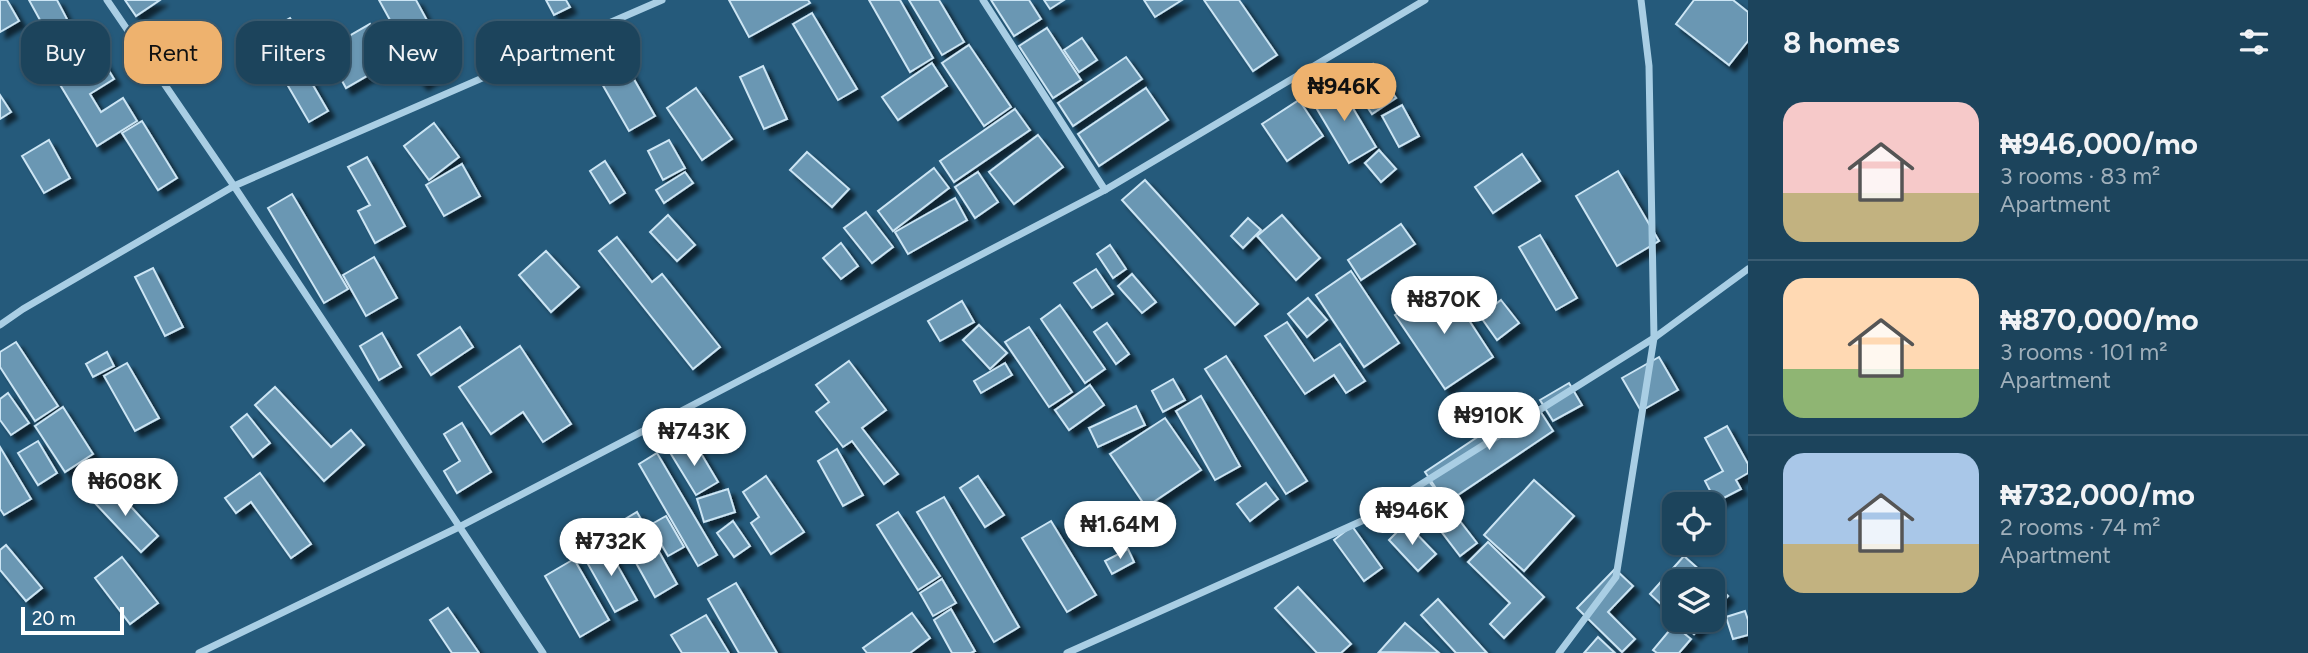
<!DOCTYPE html>
<html lang="en">
<head>
<meta charset="utf-8">
<style>
  :root { --surface:#1c445c; --page:#294e65; --text:#f1f3f6; --muted:#a0b0bb; --line:#3a5c72; --accent:#eeb26e }
  body { margin:0; font-family:Figtree,sans-serif; background:var(--page); color:var(--text); height:100vh; display:flex; flex-direction:column; font-size:26px; white-space:nowrap }
  * { box-sizing:border-box; margin:0 }
  p { font-size:23px; color:var(--muted) }
  .icon { flex:none; width:38px; height:38px; fill:none; stroke:currentColor; stroke-width:2; stroke-linecap:round; stroke-linejoin:round }
  .map { position:relative; flex:1; overflow:hidden }
  .side { display:flex; flex-direction:column; background:var(--surface); width:560px }
  .side>* { flex:none }
  .hud { position:absolute; left:21px; top:21px; width:665px; height:63px; display:flex; gap:14px }
  .buttons { position:absolute; left:1662px; top:492px; display:grid; gap:14px }
  .buttons a { display:grid; place-items:center; width:63px; height:63px; border-radius:14px; background:var(--surface); box-shadow:0 2px 5px #0004,0 0 0 2px var(--line); font-size:35px }
  .scale { position:absolute; left:21px; bottom:18px; width:103px; box-sizing:border-box; padding-left:7px; border:4px solid #fff; border-top:0; font-size:19px; line-height:24px; white-space:nowrap; color:#fff; -webkit-text-stroke:5px #255a7b; paint-order:stroke }
  .price { position:absolute; translate:-50% -60px; padding:0 16px; border-radius:24px; background:#fff; color:#222; font-size:23px; line-height:46px; filter:drop-shadow(0 2px 4px #0008) }
  .price::after { content:''; position:absolute; left:50%; top:42px; width:21px; height:16px; margin-left:-10px; background:inherit; clip-path:polygon(0 0,100% 0,50% 100%) }
  .price.selected { background:var(--accent); color:#111 }
  ul { padding:0; list-style:none }
  li { display:flex; align-items:center; gap:21px; height:175px; padding:0 35px }
  li+li { border-top:2px solid var(--line) }
  li span { display:grid; place-items:center; flex:none; width:196px; height:140px; border-radius:21px; color:#555 }
  li>.icon { margin-inline-start:auto }
  span .icon { width:84px; height:84px; fill:#fffc; stroke-width:1 }
  li b { font-size:30px }
  h2 { display:flex; justify-content:space-between; align-items:center; height:84px; padding:0 35px; font-size:30px }
  .pill { padding:0 24px; border-radius:21px; background:var(--surface); box-shadow:0 2px 5px #0004,0 0 0 2px var(--line); font-size:24px; line-height:63px }
  .pill.selected { background:var(--accent); color:#111 }
  main { display:flex; flex:1; min-height:0 }
  .map>svg:first-child { display:block }
  .building { fill:#6a97b3; stroke:#cce5f4; stroke-width:2; filter:url(#shadow) }
  .lines { fill:none; stroke-linecap:round; stroke-linejoin:round }
  .street { stroke:#a9cee4; stroke-width:7 }
</style>
</head>
<body>
<main>
<div class="map">
<svg width="1748" height="653" viewBox="0 0 1748 653">
  <defs>
    <filter id="shadow"><feDropShadow dx="6" dy="6" stdDeviation="2" flood-color="#0009"/></filter>
  </defs>
  <rect width="100%" height="100%" fill="#255a7b"/>
  <g class="building">
    <path d="M0,0H7L19,21L0,32Z"/>
    <path d="M29,0H57L67,19L46,31Z"/>
    <path d="M125,0H160L136,16Z"/>
    <path d="M379,0H416L435,35L407,51Z"/>
    <path d="M546,0H566L570,7L554,15Z"/>
    <path d="M729,0H808L810,3L749,37Z"/>
    <path d="M869,0H900L933,58L910,72Z"/>
    <path d="M909,0H939L964,42L942,55Z"/>
    <path d="M991,0H1029L1041,19L1014,36Z"/>
    <path d="M1044,0H1064L1050,9Z"/>
    <path d="M1144,0H1182L1155,17Z"/>
    <path d="M1204,0H1239L1277,55L1253,71Z"/>
    <path d="M1694,0H1733L1748,12V41L1729,65L1676,24Z"/>
    <path d="M812,13L857,89L838,100L793,24Z"/>
    <path d="M290,18L318,65L306,73L328,111L309,122L259,36Z"/>
    <path d="M370,24L391,62L346,88L325,50Z"/>
    <path d="M1047,28L1081,80L1053,98L1019,46Z"/>
    <path d="M86,33L114,79L90,94L101,112L123,98L137,121L97,146L44,58Z"/>
    <path d="M1082,38L1097,60L1079,72L1064,50Z"/>
    <path d="M428,41L447,67L422,84L404,58Z"/>
    <path d="M969,45L1011,107L984,126L942,63Z"/>
    <path d="M615,46L655,116L629,131L589,61Z"/>
    <path d="M1126,57L1142,79L1073,126L1058,103Z"/>
    <path d="M932,63L947,86L898,120L882,97Z"/>
    <path d="M1373,64L1396,98L1372,114L1349,80Z"/>
    <path d="M763,66L787,119L764,129L740,77Z"/>
    <path d="M1338,83L1376,147L1349,163L1311,99Z"/>
    <path d="M696,88L732,139L702,160L667,108Z"/>
    <path d="M1146,88L1168,120L1099,166L1078,134Z"/>
    <path d="M0,95L11,112L0,119Z"/>
    <path d="M1299,100L1323,136L1287,161L1262,124Z"/>
    <path d="M1402,105L1419,136L1399,147L1382,116Z"/>
    <path d="M1015,109L1030,130L954,182L940,161Z"/>
    <path d="M142,121L177,178L158,190L122,133Z"/>
    <path d="M434,123L459,157L429,180L404,146Z"/>
    <path d="M1038,135L1063,167L1014,204L989,172Z"/>
    <path d="M49,140L70,178L44,193L22,156Z"/>
    <path d="M669,140L685,168L663,180L648,151Z"/>
    <path d="M1379,150L1396,169L1381,182L1365,163Z"/>
    <path d="M807,152L849,189L832,207L790,170Z"/>
    <path d="M1522,154L1540,181L1493,213L1475,187Z"/>
    <path d="M367,157L405,226L375,243L358,211L370,205L348,167Z"/>
    <path d="M605,161L625,193L610,203L590,171Z"/>
    <path d="M462,164L480,196L444,216L426,185Z"/>
    <path d="M934,168L949,188L893,231L878,211Z"/>
    <path d="M1618,171L1659,241L1617,266L1576,196Z"/>
    <path d="M685,172L693,183L664,203L656,190Z"/>
    <path d="M978,172L998,202L975,218L955,187Z"/>
    <path d="M1145,180L1258,304L1235,325L1122,200Z"/>
    <path d="M292,194L348,289L324,303L268,208Z"/>
    <path d="M955,198L967,220L908,254L895,232Z"/>
    <path d="M866,212L893,247L872,263L844,228Z"/>
    <path d="M668,215L695,245L677,261L650,232Z"/>
    <path d="M1282,215L1320,258L1296,280L1257,236Z"/>
    <path d="M1248,218L1261,230L1243,248L1231,236Z"/>
    <path d="M1401,224L1415,244L1361,280L1348,260Z"/>
    <path d="M1540,235L1577,298L1556,310L1519,247Z"/>
    <path d="M617,237L652,282L662,274L720,347L693,369L599,251Z"/>
    <path d="M841,243L858,266L841,279L823,258Z"/>
    <path d="M1110,245L1126,269L1113,278L1097,254Z"/>
    <path d="M546,251L579,287L551,312L519,275Z"/>
    <path d="M374,257L397,298L366,316L343,275Z"/>
    <path d="M153,268L183,327L165,336L135,277Z"/>
    <path d="M1096,269L1113,294L1092,308L1074,283Z"/>
    <path d="M1351,271L1399,343L1364,367L1316,295Z"/>
    <path d="M1132,274L1156,302L1142,313L1118,286Z"/>
    <path d="M1444,282L1493,357L1445,389L1395,315Z"/>
    <path d="M1308,298L1327,320L1307,337L1288,314Z"/>
    <path d="M1501,300L1519,323L1497,340L1480,316Z"/>
    <path d="M962,301L974,322L940,341L928,321Z"/>
    <path d="M1060,305L1105,369L1085,383L1041,319Z"/>
    <path d="M1287,322L1314,361L1340,344L1365,381L1346,393L1334,375L1305,394L1265,336Z"/>
    <path d="M1107,323L1129,354L1116,364L1094,332Z"/>
    <path d="M979,325L1007,353L990,369L963,340Z"/>
    <path d="M460,327L473,347L431,375L418,355Z"/>
    <path d="M1029,327L1072,392L1049,407L1005,342Z"/>
    <path d="M382,333L401,367L379,380L360,346Z"/>
    <path d="M16,342L58,406L35,421L0,367V352Z"/>
    <path d="M520,346L571,424L543,442L523,412L491,434L459,387Z"/>
    <path d="M107,352L114,366L93,377L86,364Z"/>
    <path d="M1226,356L1307,481L1286,494L1205,369Z"/>
    <path d="M1659,357L1678,390L1641,411L1622,378Z"/>
    <path d="M849,361L886,410L862,428L898,474L884,484L852,441L843,447L816,412L829,402L816,385Z"/>
    <path d="M127,363L159,418L135,431L104,376Z"/>
    <path d="M1005,363L1012,375L981,393L974,381Z"/>
    <path d="M1173,379L1185,400L1163,412L1152,391Z"/>
    <path d="M1569,383L1582,405L1553,421L1540,400Z"/>
    <path d="M1090,385L1104,405L1069,430L1055,410Z"/>
    <path d="M275,387L331,447L351,430L364,445L324,481L255,405Z"/>
    <path d="M8,393L29,423L11,435L0,420V399Z"/>
    <path d="M1201,396L1240,466L1215,480L1176,411Z"/>
    <path d="M1533,400L1553,431L1446,503L1425,472Z"/>
    <path d="M1136,406L1145,425L1098,447L1089,428Z"/>
    <path d="M63,407L93,454L65,472L35,426Z"/>
    <path d="M247,414L270,443L253,457L231,427Z"/>
    <path d="M1165,418L1201,470L1146,507L1110,454Z"/>
    <path d="M462,423L491,472L457,493L444,471L460,461L444,434Z"/>
    <path d="M1727,426L1748,464V473L1736,480L1741,489L1716,502L1705,481L1723,471L1705,438Z"/>
    <path d="M693,440L718,482L696,495L671,454Z"/>
    <path d="M38,441L57,473L38,485L18,453Z"/>
    <path d="M0,447L31,499L4,515L0,509Z"/>
    <path d="M837,449L863,495L843,506L818,461Z"/>
    <path d="M657,453L717,555L698,566L639,464Z"/>
    <path d="M260,473L311,544L291,558L251,502L236,513L225,498Z"/>
    <path d="M766,476L804,532L771,554L751,523L759,517L743,492Z"/>
    <path d="M978,476L1004,515L985,527L960,488Z"/>
    <path d="M1428,480L1477,543L1460,556L1411,492Z"/>
    <path d="M1534,480L1574,516L1524,571L1484,535Z"/>
    <path d="M1266,483L1278,499L1250,521L1237,504Z"/>
    <path d="M110,484L158,536L141,552L93,501Z"/>
    <path d="M728,489L735,512L704,522L697,499Z"/>
    <path d="M944,497L1019,627L994,642L917,512Z"/>
    <path d="M637,512L677,584L655,597L615,525Z"/>
    <path d="M898,512L940,576L918,590L877,525Z"/>
    <path d="M666,516L684,547L668,556L650,525Z"/>
    <path d="M733,521L750,546L734,557L717,533Z"/>
    <path d="M1051,521L1096,595L1067,612L1022,538Z"/>
    <path d="M1406,523L1436,554L1418,571L1389,540Z"/>
    <path d="M1352,526L1382,568L1364,581L1334,540Z"/>
    <path d="M1488,542L1544,597L1504,638L1490,624L1510,603L1468,562Z"/>
    <path d="M6,545L42,588L26,601L0,570V550Z"/>
    <path d="M606,545L637,600L615,612L584,557Z"/>
    <path d="M1128,549L1134,562L1112,574L1105,561Z"/>
    <path d="M1684,556L1712,581H1675V617L1650,594Z"/>
    <path d="M122,557L158,603L130,624L95,578Z"/>
    <path d="M574,559L609,620L580,637L545,576Z"/>
    <path d="M1615,569L1633,586L1608,612L1635,639L1622,652L1577,608Z"/>
    <path d="M942,579L956,603L933,616L920,593Z"/>
    <path d="M1713,582L1728,596L1713,612Z"/>
    <path d="M736,583L777,653H739L708,599Z"/>
    <path d="M1298,587L1351,644L1341,653H1317L1275,608Z"/>
    <path d="M1438,599L1487,653H1456L1421,615Z"/>
    <path d="M448,608L479,653H452L430,620Z"/>
    <path d="M951,609L975,651L971,653H952L934,620Z"/>
    <path d="M1745,611L1748,620V635L1733,639L1726,617Z"/>
    <path d="M912,613L930,638L910,653H867L863,648Z"/>
    <path d="M706,615L729,653H682L671,635Z"/>
    <path d="M1678,620H1707L1694,634Z"/>
    <path d="M1405,623L1439,653L1379,652Z"/>
    <path d="M1674,625L1691,639L1679,653H1657L1653,650Z"/>
    <path d="M1598,637L1615,653H1584Z"/>
  </g>
  <g class="lines">
    <g class="street">
      <path d="M107,0L234,186L543,653"/>
      <path d="M983,0L1105,190"/>
      <path d="M0,325L23,309L234,186L662,0"/>
      <path d="M199,653L459,527L1105,190L1425,0"/>
      <path d="M1067,653L1364,520L1654,338L1748,269"/>
      <path d="M1559,653L1616,577L1654,338L1649,66L1641,0"/>
    </g>
  </g>
</svg>
<div class="buttons">
<a><svg class="icon" aria-label="locate" viewBox="0 0 24 24"><circle cx="12" cy="12" r="6"/><path d="M12 2v4M12 18v4M2 12h4M18 12h4"/></svg></a>
<a><svg class="icon" aria-label="layers" viewBox="0 0 24 24"><path d="M12 4l9 5-9 5-9-5zM3 14l9 5 9-5"/></svg></a>
</div>
<div class="scale">20 m</div>
<b class="price selected" style="left:1344px;top:123px">₦946K</b>
<b class="price" style="left:1444px;top:336px">₦870K</b>
<b class="price" style="left:1489px;top:452px">₦910K</b>
<b class="price" style="left:694px;top:468px">₦743K</b>
<b class="price" style="left:125px;top:518px">₦608K</b>
<b class="price" style="left:1412px;top:547px">₦946K</b>
<b class="price" style="left:1120px;top:561px">₦1.64M</b>
<b class="price" style="left:611px;top:578px">₦732K</b>
<div class="hud">
<a class="pill">Buy</a>
<a class="pill selected">Rent</a>
<a class="pill">Filters</a>
<a class="pill">New</a>
<a class="pill">Apartment</a>
</div>
</div>
<section class="side">
<h2>8 homes<svg class="icon" aria-label="filters" viewBox="0 0 24 24"><path d="M4 7h16M4 17h16"/><circle cx="9" cy="7" r="2"/><circle cx="15" cy="17" r="2"/></svg></h2>
<ul>
<li><span style="background:linear-gradient(#f6c9c9 65%,#c2b280 0)"><svg class="icon" aria-label="home" viewBox="0 0 24 24"><path d="M3 11l9-7 9 7M6 9v11h12V9"/></svg></span><div><b>₦946,000/mo</b><p>3 rooms · 83 m²</p><p>Apartment</p></div></li>
<li><span style="background:linear-gradient(#ffd9b3 65%,#8fb573 0)"><svg class="icon" aria-label="home" viewBox="0 0 24 24"><path d="M3 11l9-7 9 7M6 9v11h12V9"/></svg></span><div><b>₦870,000/mo</b><p>3 rooms · 101 m²</p><p>Apartment</p></div></li>
<li><span style="background:linear-gradient(#a9c7e8 65%,#c2b280 0)"><svg class="icon" aria-label="home" viewBox="0 0 24 24"><path d="M3 11l9-7 9 7M6 9v11h12V9"/></svg></span><div><b>₦732,000/mo</b><p>2 rooms · 74 m²</p><p>Apartment</p></div></li>
</ul>
</section>
</main>
</body>
</html>
